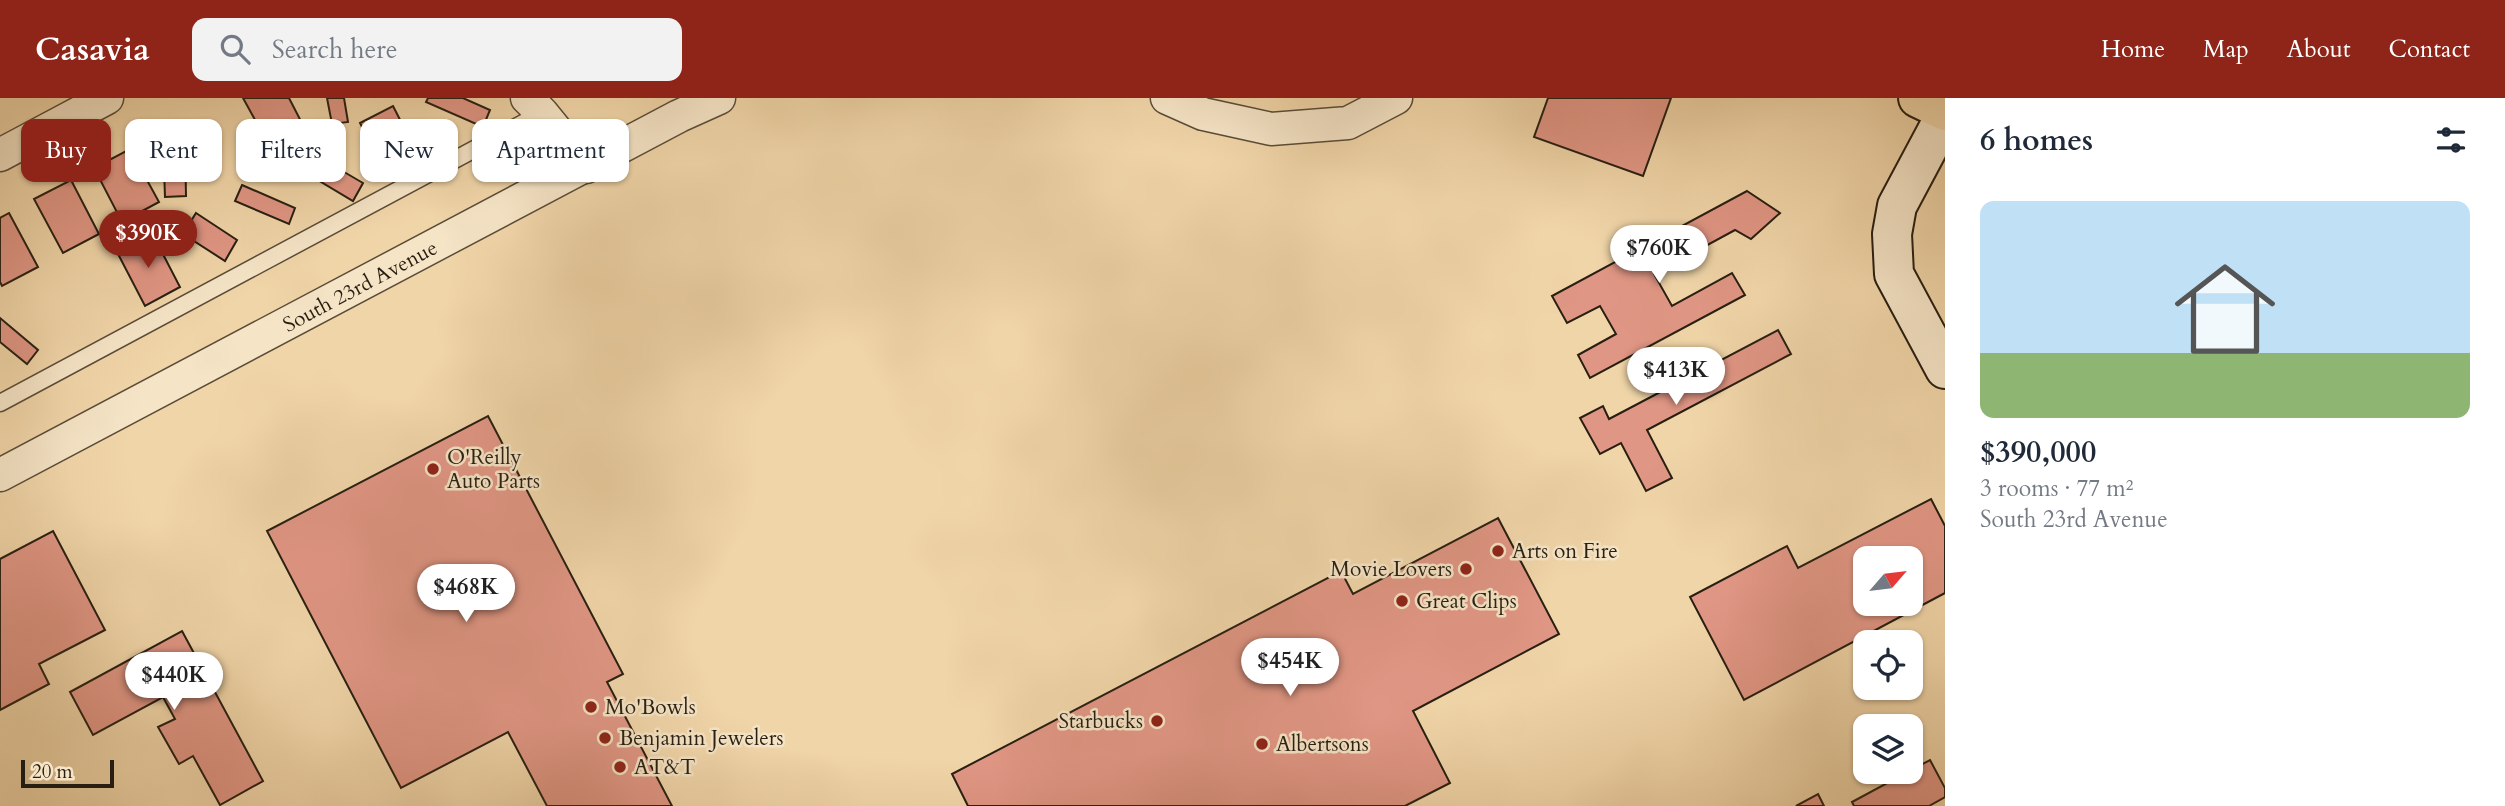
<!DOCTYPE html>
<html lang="en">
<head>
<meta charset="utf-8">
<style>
  :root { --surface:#fff; --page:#f2f2f3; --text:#1f2937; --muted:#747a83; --line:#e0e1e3; --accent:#8f2418 }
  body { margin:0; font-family:Cardo,serif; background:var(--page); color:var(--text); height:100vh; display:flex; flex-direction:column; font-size:26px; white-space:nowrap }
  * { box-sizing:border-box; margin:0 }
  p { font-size:23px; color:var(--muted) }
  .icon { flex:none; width:38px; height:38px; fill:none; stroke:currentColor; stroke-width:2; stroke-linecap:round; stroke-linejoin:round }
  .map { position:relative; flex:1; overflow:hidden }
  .drawer { display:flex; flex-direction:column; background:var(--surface); width:560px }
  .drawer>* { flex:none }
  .banner { position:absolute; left:21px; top:21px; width:665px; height:63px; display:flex; gap:14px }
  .needle { width:46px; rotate:62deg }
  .tools { position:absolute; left:1853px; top:448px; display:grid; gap:14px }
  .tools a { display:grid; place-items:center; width:70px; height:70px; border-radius:14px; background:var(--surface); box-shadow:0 2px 5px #0004; font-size:35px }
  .scale { position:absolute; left:21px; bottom:18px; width:93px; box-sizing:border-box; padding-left:7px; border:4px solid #281f12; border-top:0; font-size:19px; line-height:24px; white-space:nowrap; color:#281f12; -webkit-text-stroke:5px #f5e4c6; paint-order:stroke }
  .price { position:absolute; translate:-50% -60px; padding:0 16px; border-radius:24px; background:#fff; color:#222; font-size:23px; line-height:46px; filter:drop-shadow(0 2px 4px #0008) }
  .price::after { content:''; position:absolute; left:50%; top:42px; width:21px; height:16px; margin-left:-10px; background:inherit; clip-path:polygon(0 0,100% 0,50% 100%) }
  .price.selected { background:var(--accent); color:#fff }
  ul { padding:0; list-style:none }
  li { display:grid; align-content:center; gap:14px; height:371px; padding:0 35px }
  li+li { border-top:2px solid var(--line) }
  li span { display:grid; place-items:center; height:217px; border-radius:14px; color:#555 }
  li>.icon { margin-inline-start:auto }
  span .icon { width:126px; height:126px; fill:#fffc; stroke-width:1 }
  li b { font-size:30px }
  h2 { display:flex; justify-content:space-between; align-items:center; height:84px; padding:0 35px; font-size:30px }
  .chip { padding:0 24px; border-radius:14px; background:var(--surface); box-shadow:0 2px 5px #0004; font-size:24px; line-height:63px }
  .chip.selected { background:var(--accent); color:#fff }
  header { display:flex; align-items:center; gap:42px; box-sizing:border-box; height:98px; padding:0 35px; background:var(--accent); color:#fff }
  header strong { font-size:33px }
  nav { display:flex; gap:38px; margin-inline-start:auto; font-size:24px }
  .search { width:490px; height:63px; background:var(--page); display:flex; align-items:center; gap:18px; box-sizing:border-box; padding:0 24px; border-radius:14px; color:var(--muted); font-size:26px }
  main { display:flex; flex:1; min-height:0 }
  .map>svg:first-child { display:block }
  .building { fill:#e09684; stroke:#281f12; stroke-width:2; fill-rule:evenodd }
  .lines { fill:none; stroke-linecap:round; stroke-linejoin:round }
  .lane-casing { stroke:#5a4c38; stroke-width:19 }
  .street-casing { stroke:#5a4c38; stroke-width:35 }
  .secondary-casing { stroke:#281f12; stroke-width:42 }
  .highway-casing { stroke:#281f12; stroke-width:42 }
  .lane { stroke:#f5e4c6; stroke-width:16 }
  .street { stroke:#f5e4c6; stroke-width:32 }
  .secondary { stroke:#f5e4c6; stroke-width:38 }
  .highway { stroke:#f0d5a8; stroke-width:38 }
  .poi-dot { fill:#8f2418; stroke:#f5e4c6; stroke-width:2.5 }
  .labels { text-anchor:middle; stroke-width:5; stroke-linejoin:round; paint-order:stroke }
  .street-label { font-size:21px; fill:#281f12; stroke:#f5e4c6 }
  .poi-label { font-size:21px; fill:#281f12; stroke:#f5e4c6; text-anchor:start }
</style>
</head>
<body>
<header>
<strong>Casavia</strong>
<div class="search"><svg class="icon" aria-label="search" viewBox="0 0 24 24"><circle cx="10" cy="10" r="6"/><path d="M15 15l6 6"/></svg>Search here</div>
<nav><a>Home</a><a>Map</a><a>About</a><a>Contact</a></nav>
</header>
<main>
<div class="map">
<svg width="1945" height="708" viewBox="0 0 1945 708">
  <rect width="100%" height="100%" fill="#f0d5a8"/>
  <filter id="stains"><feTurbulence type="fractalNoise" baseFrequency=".00286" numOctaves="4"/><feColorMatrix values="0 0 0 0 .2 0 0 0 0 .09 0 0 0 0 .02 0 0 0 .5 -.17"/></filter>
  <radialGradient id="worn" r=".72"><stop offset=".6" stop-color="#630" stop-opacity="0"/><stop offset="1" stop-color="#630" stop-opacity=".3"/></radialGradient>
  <g class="building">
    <path d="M243,0H289L305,31L270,49Z"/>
    <path d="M327,0H344L348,24L332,26Z"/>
    <path d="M428,0H463L490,12L483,29L426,4Z"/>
    <path d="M1548,0H1671L1643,78L1534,39Z"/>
    <path d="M393,8L421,63L388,80L360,25Z"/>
    <path d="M185,42L186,98L165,99L163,43Z"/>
    <path d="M296,46L363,85L353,103L286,63Z"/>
    <path d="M130,51L159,104L122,124L94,70Z"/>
    <path d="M71,82L99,136L63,155L34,101Z"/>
    <path d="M242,87L295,110L289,126L235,103Z"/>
    <path d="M1747,93L1780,115L1751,141L1735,132L1654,176L1672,208L1732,175L1745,197L1590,280L1578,257L1616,236L1600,208L1567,225L1552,198Z"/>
    <path d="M9,115L38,169L2,188L0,184V120Z"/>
    <path d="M196,115L237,142L225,163L183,136Z"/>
    <path d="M152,135L180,189L145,208L117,154Z"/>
    <path d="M0,220L38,252L27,266L0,244Z"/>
    <path d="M1778,232L1791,256L1647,332L1672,380L1646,393L1621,345L1600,356L1580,320L1603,308L1609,321Z"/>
    <path d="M488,318L623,576L607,584L672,708H547L508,634L401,690L267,433Z"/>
    <path d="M1931,401L1945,428V495L1744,602L1690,499L1787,448L1798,470ZM1866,460H1911V506H1866Z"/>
    <path d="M1498,420L1559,536L1413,613L1450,685L1405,708H968L952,676L1341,473L1353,496Z"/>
    <path d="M53,433L105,532L39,566L49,586L0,612V461Z"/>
    <path d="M182,533L263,683L220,707L193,658L179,666L158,629L175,621L163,599L93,637L70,594Z"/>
    <path d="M1930,662L1945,690V699L1929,708H1854L1852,704Z"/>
    <path d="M1818,696L1824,708H1796Z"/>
  </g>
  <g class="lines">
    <g class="lane-casing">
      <path id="lane" d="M0,305L542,15"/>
    </g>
    <g class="street-casing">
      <g id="street">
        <path d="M527,0L542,15L586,69"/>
        <path d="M1167,0L1203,16L1271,31L1348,25L1396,0"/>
        <path d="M0,57L107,0"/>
        <path d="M0,377L679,18L719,0"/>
      </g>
    </g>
    <g class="secondary-casing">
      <path id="secondary" d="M1945,18L1897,108L1892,136L1894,176L1945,271"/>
    </g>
    <g class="highway-casing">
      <path id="highway" d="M1918,0L1945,13"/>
    </g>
    <use href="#lane" class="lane"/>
    <use href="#street" class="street"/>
    <use href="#secondary" class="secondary"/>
    <use href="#highway" class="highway"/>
  </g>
  <g class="poi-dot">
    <circle cx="433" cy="371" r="7"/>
    <circle cx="1498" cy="453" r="7"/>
    <circle cx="1466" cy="471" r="7"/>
    <circle cx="1402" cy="503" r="7"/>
    <circle cx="591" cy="609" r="7"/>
    <circle cx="1157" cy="623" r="7"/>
    <circle cx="605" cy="640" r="7"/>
    <circle cx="1262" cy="646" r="7"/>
    <circle cx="620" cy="669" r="7"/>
  </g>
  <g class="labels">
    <g class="street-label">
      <text transform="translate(360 188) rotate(-28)" y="7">South 23rd Avenue</text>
    </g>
    <g class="poi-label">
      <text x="447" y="366">O'Reilly<tspan x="447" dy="24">Auto Parts</tspan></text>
      <text x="1512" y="460">Arts on Fire</text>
      <text x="1452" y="478" text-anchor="end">Movie Lovers</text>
      <text x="1416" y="510">Great Clips</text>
      <text x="605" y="616">Mo'Bowls</text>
      <text x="1143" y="630" text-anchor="end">Starbucks</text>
      <text x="619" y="647">Benjamin Jewelers</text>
      <text x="1276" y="653">Albertsons</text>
      <text x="634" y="676">AT&amp;T</text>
    </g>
  </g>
  <rect width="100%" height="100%" filter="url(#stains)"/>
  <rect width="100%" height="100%" fill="url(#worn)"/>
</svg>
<div class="tools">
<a><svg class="needle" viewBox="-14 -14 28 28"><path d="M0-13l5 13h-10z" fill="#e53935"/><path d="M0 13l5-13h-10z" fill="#747a83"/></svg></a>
<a><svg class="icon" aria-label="locate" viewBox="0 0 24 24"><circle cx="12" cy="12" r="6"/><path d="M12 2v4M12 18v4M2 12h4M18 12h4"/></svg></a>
<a><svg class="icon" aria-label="layers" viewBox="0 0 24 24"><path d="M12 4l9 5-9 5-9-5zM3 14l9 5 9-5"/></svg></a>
</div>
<div class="scale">20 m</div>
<b class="price selected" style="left:148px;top:172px">$390K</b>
<b class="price" style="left:1659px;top:187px">$760K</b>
<b class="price" style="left:1676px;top:309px">$413K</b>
<b class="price" style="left:466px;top:526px">$468K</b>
<b class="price" style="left:1290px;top:600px">$454K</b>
<b class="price" style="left:174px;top:614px">$440K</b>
<div class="banner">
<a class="chip selected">Buy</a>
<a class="chip">Rent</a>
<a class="chip">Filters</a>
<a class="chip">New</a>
<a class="chip">Apartment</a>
</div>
</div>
<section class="drawer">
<h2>6 homes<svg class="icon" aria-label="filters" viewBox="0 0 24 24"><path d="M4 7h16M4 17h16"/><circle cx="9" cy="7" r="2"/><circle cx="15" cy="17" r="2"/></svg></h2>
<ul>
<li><span style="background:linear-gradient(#bfe0f5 70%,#8fb573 0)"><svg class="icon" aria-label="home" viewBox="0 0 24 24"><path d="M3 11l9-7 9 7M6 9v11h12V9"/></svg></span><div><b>$390,000</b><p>3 rooms · 77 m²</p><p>South 23rd Avenue</p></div></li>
</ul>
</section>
</main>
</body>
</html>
